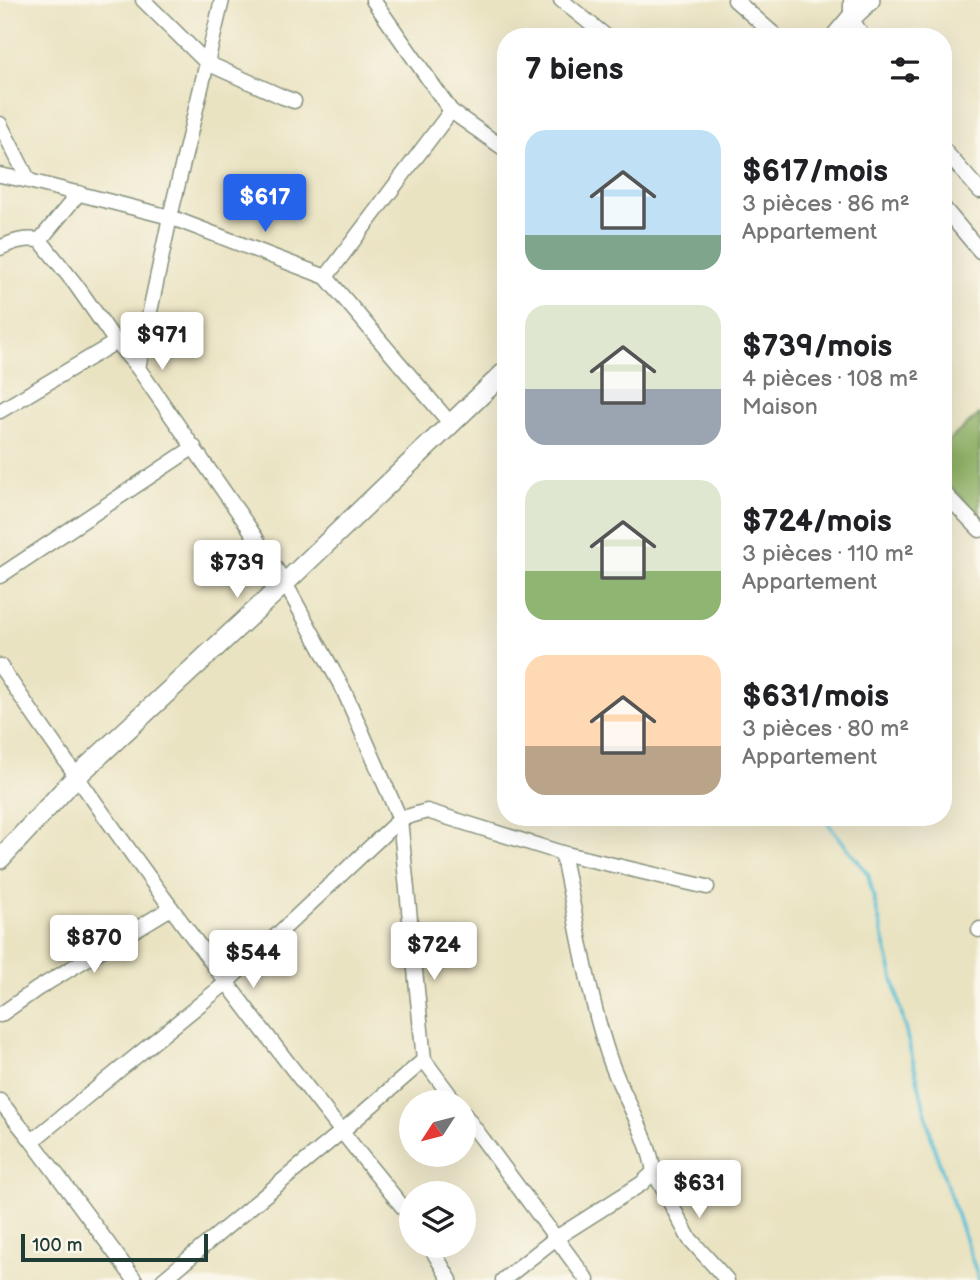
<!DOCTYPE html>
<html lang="fr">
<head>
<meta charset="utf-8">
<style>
  :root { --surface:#fff; --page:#f2f2f2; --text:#202124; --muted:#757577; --accent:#2563eb }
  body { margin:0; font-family:"Balsamiq Sans",sans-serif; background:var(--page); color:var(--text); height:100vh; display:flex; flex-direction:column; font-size:26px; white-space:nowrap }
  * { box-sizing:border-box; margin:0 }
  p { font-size:23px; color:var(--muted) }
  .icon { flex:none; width:38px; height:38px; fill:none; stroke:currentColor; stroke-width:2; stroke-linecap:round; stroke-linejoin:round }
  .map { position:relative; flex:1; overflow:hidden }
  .side { position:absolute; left:497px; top:28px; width:455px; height:798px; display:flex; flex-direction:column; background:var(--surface); border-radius:28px; box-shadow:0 7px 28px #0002 }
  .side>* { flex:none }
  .needle { width:46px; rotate:234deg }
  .buttons { position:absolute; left:399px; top:1090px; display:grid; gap:14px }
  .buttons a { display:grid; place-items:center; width:77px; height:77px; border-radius:50%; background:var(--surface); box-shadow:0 7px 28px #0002; font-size:35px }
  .scale { position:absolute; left:21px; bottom:18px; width:187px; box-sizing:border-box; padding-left:7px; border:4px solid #1f3d34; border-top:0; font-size:19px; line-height:24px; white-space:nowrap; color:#1f3d34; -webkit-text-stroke:5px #fbf7ec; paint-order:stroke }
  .price { position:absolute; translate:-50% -60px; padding:0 16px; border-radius:7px; background:#fff; color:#222; font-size:23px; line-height:46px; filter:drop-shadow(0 2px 4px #0008) }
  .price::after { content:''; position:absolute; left:50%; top:42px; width:21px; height:16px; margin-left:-10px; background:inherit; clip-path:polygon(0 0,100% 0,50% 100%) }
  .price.selected { background:var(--accent); color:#fff }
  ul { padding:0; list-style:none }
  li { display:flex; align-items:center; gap:21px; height:175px; padding:0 28px }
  li span { display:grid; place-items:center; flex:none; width:196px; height:140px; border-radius:21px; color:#555 }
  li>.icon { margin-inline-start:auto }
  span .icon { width:84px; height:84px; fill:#fffc; stroke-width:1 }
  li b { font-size:30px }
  h2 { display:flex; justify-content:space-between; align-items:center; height:84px; padding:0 28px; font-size:30px }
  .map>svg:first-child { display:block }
  .forest { fill:#8eb065; stroke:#56764c; stroke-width:2 }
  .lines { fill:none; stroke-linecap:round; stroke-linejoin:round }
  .stream { stroke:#59c0d7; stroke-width:3.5 }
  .minor-casing { stroke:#84907b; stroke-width:17 }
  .tertiary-casing { stroke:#84907b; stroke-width:22 }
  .minor { stroke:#fff; stroke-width:14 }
  .tertiary { stroke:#fff; stroke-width:19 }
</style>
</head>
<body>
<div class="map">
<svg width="980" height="1280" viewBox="0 0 980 1280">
  <rect width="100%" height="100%" fill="#fbf7ec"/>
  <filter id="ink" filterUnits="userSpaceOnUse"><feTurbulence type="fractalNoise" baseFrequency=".0143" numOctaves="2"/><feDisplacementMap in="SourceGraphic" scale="14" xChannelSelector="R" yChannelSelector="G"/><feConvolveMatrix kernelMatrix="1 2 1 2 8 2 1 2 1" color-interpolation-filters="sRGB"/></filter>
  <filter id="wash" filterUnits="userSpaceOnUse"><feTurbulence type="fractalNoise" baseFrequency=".00686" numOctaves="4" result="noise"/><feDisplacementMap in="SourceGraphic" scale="28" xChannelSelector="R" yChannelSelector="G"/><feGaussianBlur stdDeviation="1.57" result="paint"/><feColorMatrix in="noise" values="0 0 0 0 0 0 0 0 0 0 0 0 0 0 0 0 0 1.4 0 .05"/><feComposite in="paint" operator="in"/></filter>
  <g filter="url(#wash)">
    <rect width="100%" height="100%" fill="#eae3c2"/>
    <path class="forest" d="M980,414V517L943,479V445Z"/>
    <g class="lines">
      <path class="stream" d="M823,817L868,874L933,1144L979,1280"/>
    </g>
  </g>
  <g filter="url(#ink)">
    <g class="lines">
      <g class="minor-casing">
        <g id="minor">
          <path d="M143,0L207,63L283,97L294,101"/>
          <path d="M373,0L451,111L506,150"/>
          <path d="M561,0L607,37"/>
          <path d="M735,0L777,37"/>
          <path d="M851,0V18L863,37"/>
          <path d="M0,124L29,181"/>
          <path d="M943,149L980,191"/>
          <path d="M0,175L29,181L170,217L326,277L450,423"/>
          <path d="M943,207L980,251"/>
          <path d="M40,240L79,193"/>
          <path d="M0,248C14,241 25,238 40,240L76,285L116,342L138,368L248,526L285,583L344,691L400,819L424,1060L341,1132L163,1280"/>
          <path d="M326,277L451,111"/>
          <path d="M138,368L170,217L222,0"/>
          <path d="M0,411L116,342"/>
          <path d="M943,492L980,530"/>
          <path d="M0,576L194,447"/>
          <path d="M0,666C130,856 265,1040 411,1217"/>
          <path d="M979,930L980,929"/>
          <path d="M0,1015L37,989L171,908"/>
          <path d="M424,1060L455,1102"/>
          <path d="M0,1101L32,1141L135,1280"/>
          <path d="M464,1114L587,1280"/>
          <path d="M32,1141L226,983L400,819L427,811L562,853L707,887"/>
          <path d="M654,1172L689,1238L727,1280"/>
          <path d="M430,1246L450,1280"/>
          <path d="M503,1280L556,1238L641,1184L654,1172C648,1133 622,1096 609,1057C587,991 577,921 562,853"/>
        </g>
      </g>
      <g class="tertiary-casing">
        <g id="tertiary">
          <path d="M835,37L851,18L870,0"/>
          <path d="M0,859L76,777L285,583L506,371"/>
        </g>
      </g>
      <use href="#minor" class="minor"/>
      <use href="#tertiary" class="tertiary"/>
    </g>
  </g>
</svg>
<div class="buttons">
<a><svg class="needle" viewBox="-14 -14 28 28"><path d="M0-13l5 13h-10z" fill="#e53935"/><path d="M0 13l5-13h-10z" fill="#757577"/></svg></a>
<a><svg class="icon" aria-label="layers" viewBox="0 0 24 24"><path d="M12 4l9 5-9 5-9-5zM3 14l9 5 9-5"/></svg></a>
</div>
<div class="scale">100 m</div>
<b class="price selected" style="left:265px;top:234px">$617</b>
<b class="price" style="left:162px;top:372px">$971</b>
<b class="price" style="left:237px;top:600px">$739</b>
<b class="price" style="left:94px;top:975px">$870</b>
<b class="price" style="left:434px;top:982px">$724</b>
<b class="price" style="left:253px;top:990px">$544</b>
<b class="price" style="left:699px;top:1220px">$631</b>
<section class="side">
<h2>7 biens<svg class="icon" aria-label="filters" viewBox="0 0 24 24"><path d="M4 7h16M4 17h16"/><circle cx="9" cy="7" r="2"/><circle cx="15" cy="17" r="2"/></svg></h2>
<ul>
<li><span style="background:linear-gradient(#bfe0f5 75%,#7fa58c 0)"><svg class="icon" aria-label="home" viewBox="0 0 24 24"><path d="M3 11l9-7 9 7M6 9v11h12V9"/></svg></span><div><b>$617/mois</b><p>3 pièces · 86 m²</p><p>Appartement</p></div></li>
<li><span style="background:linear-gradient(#dfe7d0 60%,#9aa5b1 0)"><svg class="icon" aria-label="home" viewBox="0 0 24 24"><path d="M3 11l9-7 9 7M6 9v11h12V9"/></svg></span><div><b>$739/mois</b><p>4 pièces · 108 m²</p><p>Maison</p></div></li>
<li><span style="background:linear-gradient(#dfe7d0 65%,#8fb573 0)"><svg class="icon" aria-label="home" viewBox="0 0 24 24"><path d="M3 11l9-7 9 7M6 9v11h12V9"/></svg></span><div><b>$724/mois</b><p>3 pièces · 110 m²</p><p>Appartement</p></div></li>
<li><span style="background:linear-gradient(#ffd9b3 65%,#b9a48a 0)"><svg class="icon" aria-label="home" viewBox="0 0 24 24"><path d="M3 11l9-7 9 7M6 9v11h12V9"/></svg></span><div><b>$631/mois</b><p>3 pièces · 80 m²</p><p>Appartement</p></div></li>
</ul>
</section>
</div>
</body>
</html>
